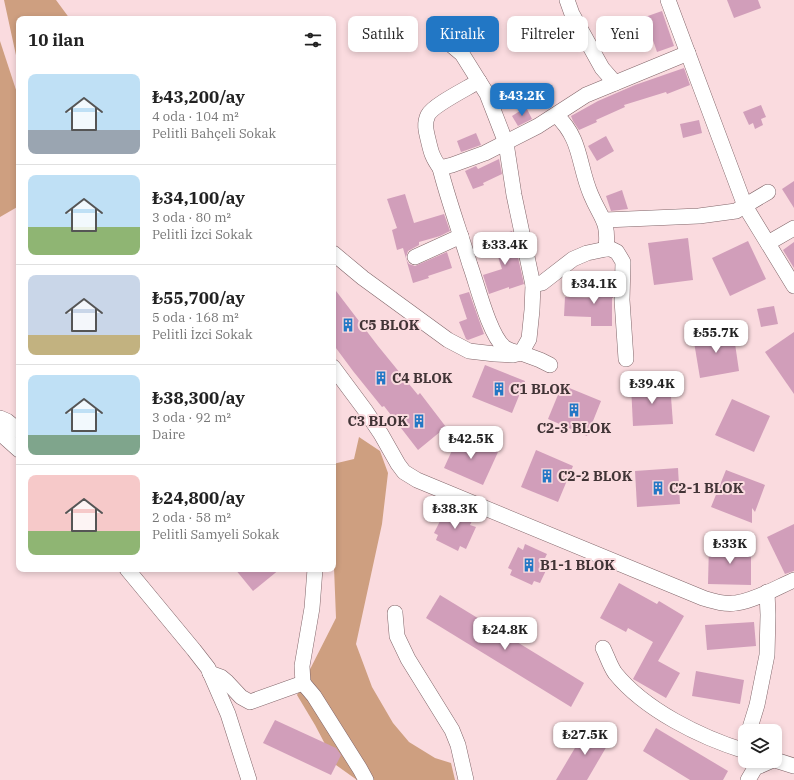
<!DOCTYPE html>
<html lang="tr">
<head>
<meta charset="utf-8">
<style>
  :root { --surface:#fff; --page:#f6f6f6; --text:#222; --muted:#767676; --line:#e0e0e0; --accent:#2277c5 }
  body { margin:0; font-family:"IBM Plex Serif",serif; background:var(--page); color:var(--text); height:100vh; display:flex; flex-direction:column; font-size:15px; white-space:nowrap }
  * { box-sizing:border-box; margin:0 }
  p { font-size:13px; color:var(--muted) }
  .icon { flex:none; width:22px; height:22px; fill:none; stroke:currentColor; stroke-width:2; stroke-linecap:round; stroke-linejoin:round }
  .map { position:relative; flex:1; overflow:hidden }
  .details { position:absolute; left:16px; top:16px; width:320px; height:556px; display:flex; flex-direction:column; background:var(--surface); border-radius:8px; box-shadow:0 2px 6px #0003 }
  .details>* { flex:none }
  .hud { position:absolute; left:348px; top:16px; width:380px; height:36px; display:flex; gap:8px }
  .buttons { position:absolute; left:738px; top:724px; display:grid; gap:8px }
  .buttons a { display:grid; place-items:center; width:44px; height:44px; border-radius:8px; background:var(--surface); box-shadow:0 2px 6px #0003; font-size:20px }
  .price { position:absolute; translate:-50% -34px; padding:0 9px; border-radius:8px; background:#fff; color:#222; font-size:13px; line-height:26px; filter:drop-shadow(0 1px 2px #0008) }
  .price::after { content:''; position:absolute; left:50%; top:24px; width:12px; height:9px; margin-left:-6px; background:inherit; clip-path:polygon(0 0,100% 0,50% 100%) }
  .price.current { background:var(--accent); color:#fff }
  ul { padding:0; list-style:none }
  li { display:flex; align-items:center; gap:12px; height:100px; padding:0 12px }
  li+li { border-top:1px solid var(--line) }
  li span { display:grid; place-items:center; flex:none; width:112px; height:80px; border-radius:8px; color:#555 }
  li>.icon { margin-inline-start:auto }
  span .icon { width:48px; height:48px; fill:#fffc; stroke-width:1 }
  li b { font-size:17px }
  h2 { display:flex; justify-content:space-between; align-items:center; height:48px; padding:0 12px; font-size:17px }
  .tag { padding:0 14px; border-radius:8px; background:var(--surface); box-shadow:0 2px 6px #0003; font-size:14px; line-height:36px }
  .tag.current { background:var(--accent); color:#fff }
  .map>svg:first-child { display:block }
  .forest { fill:#ce9f80 }
  .building { fill:#d19eba }
  .lines { fill:none; stroke-linecap:round; stroke-linejoin:round }
  .minor-casing { stroke:#806569; stroke-width:16 }
  .minor { stroke:#fff; stroke-width:15 }
  .labels { text-anchor:middle; stroke-width:4; stroke-linejoin:round; paint-order:stroke }
  .poi-label { font-size:14px; font-weight:bold; fill:#413436; stroke:#fadbdf; text-anchor:start }
</style>
</head>
<body>
<div class="map">
<svg width="794" height="780" viewBox="0 0 794 780">
  <rect width="100%" height="100%" fill="#fadbdf"/>
  <g class="forest">
    <path d="M4,0H56L70,19H19V69Z"/>
    <path d="M0,41L19,99V206L0,217Z"/>
    <path d="M359,437L380,451L388,473L382,524L356,644L372,687L393,723L409,742L435,758L451,763L455,780H357L336,765L315,725L297,695L336,618L333,542V464L354,459Z"/>
  </g>
  <g class="building">
    <path d="M727,0H758L761,8L734,18Z"/>
    <path d="M662,11L674,46L657,52L645,17Z"/>
    <path d="M684,68L690,85L667,94L666,92L624,105L625,107L596,120L597,122L579,130L573,121L571,116L598,101L635,85Z"/>
    <path d="M761,105L766,117L761,119L763,125L755,129L753,123L749,125L743,112Z"/>
    <path d="M526,107L532,119L518,126L512,116Z"/>
    <path d="M699,120L702,133L683,138L680,124Z"/>
    <path d="M476,133L481,145L461,152L457,141Z"/>
    <path d="M606,136L614,151L597,161L588,146Z"/>
    <path d="M499,159L502,174L483,183L484,185L473,189L465,171L476,166L478,169Z"/>
    <path d="M794,181V208L782,189Z"/>
    <path d="M622,190L628,209L611,211L606,196Z"/>
    <path d="M405,194L414,223L444,214L450,231L440,236L419,242V245L408,251L406,257L407,261L409,264L415,266L447,252L452,268L428,276L429,278L413,283L403,248L397,250L392,230L397,228L387,199Z"/>
    <path d="M512,231L524,284L509,289V287L489,294L483,275L502,269L492,238Z"/>
    <path d="M688,238L693,280L654,285L648,243Z"/>
    <path d="M748,241L766,279L730,296L712,258Z"/>
    <path d="M794,242V268L783,250Z"/>
    <path d="M597,278H614L613,298H612V326H591V317L564,316L565,297L597,298Z"/>
    <path d="M333,287L378,346L418,395L420,393L446,427L418,450L384,406L382,407L353,371L333,344Z"/>
    <path d="M469,292L484,334L468,340L466,339L459,322L467,319L459,295Z"/>
    <path d="M774,306L778,324L761,327L757,309Z"/>
    <path d="M733,330L739,371L700,378L693,336Z"/>
    <path d="M794,332V394L765,352Z"/>
    <path d="M485,365L525,381L512,413L472,397Z"/>
    <path d="M670,383L673,424L633,426L631,385Z"/>
    <path d="M562,385L601,401L587,436L548,419Z"/>
    <path d="M732,399L770,416L754,452L715,435Z"/>
    <path d="M459,435L498,452L483,485L444,468Z"/>
    <path d="M536,450L573,466L558,502L521,487Z"/>
    <path d="M678,468L680,504L637,507L635,471Z"/>
    <path d="M726,470L765,485L755,512L752,508V523L711,507Z"/>
    <path d="M452,509L473,519L470,525L476,527L466,549L460,546L458,551L436,540L438,535L434,533L444,513L449,515Z"/>
    <path d="M794,524V571L785,574L767,537Z"/>
    <path d="M525,544L547,554L544,560L550,562L540,583L534,581L532,585L510,575L512,570L508,568L518,547L523,550Z"/>
    <path d="M709,544L751,545V585L708,584Z"/>
    <path d="M235,569H280L253,591Z"/>
    <path d="M619,583L657,604L659,601L684,616L658,661L680,673L666,698L633,679L653,642L628,628L626,632L600,618Z"/>
    <path d="M440,595L584,683L571,707L426,618Z"/>
    <path d="M754,622L756,646L707,650L705,625Z"/>
    <path d="M696,671L744,680L740,704L692,696Z"/>
    <path d="M275,720L336,748L341,755L331,775L263,743Z"/>
    <path d="M588,726L611,739L587,780H556Z"/>
    <path d="M656,728L728,771L723,780H690L643,751Z"/>
  </g>
  <g class="lines">
    <g class="minor-casing">
      <g id="minor">
        <path d="M567,0L572,14L602,68L615,83"/>
        <path d="M668,0L745,206L794,286"/>
        <path d="M450,44L462,54L487,94L506,143L514,195L533,285L542,283L573,259L587,253L606,249H611L617,252L623,262L622,300L626,359"/>
        <path d="M556,115C582,139 578,165 591,195C601,219 609,220 606,249"/>
        <path d="M440,168C432,157 431,152 428,139C426,131 424,123 428,115C433,105 468,88 479,81"/>
        <path d="M605,220L699,216L736,211L768,192"/>
        <path d="M768,243L794,228"/>
        <path d="M333,253L363,278L448,340L469,351L495,354L513,355L521,353L540,360L550,365"/>
        <path d="M415,257L461,236"/>
        <path d="M533,285L532,310L529,339L521,353C515,352 509,351 504,347C489,334 477,284 470,265C460,232 448,200 440,168L452,165L485,153L538,126L586,95L688,53"/>
        <path d="M333,367L365,410L381,434L398,464L404,472L417,480L703,598C713,601 725,605 736,603C756,600 776,588 794,580"/>
        <path d="M0,418L7,421L19,431"/>
        <path d="M0,433L19,450"/>
        <path d="M127,569L194,650L208,668L228,714L249,780"/>
        <path d="M395,613L397,636L408,659L452,730L458,745L466,780"/>
        <path d="M603,648C607,656 610,666 615,673C645,710 700,737 745,751"/>
        <path d="M210,673L221,677L227,682L241,697L250,702L303,683"/>
        <path d="M303,683L302,666L312,608L315,569"/>
        <path d="M303,683L314,696L360,769L366,780"/>
        <path d="M749,731L757,705L767,655L768,615L767,592"/>
        <path d="M775,760L794,766"/>
        <path d="M748,780L755,768L771,761"/>
      </g>
    </g>
    <use href="#minor" class="minor"/>
  </g>
  <defs>
    <g id="building-bare" transform="scale(1.08)"><path d="M-4-6H4V6H1V3H-1V6H-4ZM-2.5-4.3h1.7v1.8h-1.7ZM.8-4.3h1.7v1.8H.8ZM-2.5-1h1.7V.8h-1.7ZM.8-1h1.7V.8H.8Z" fill="#2277c5" stroke="#fadbdf" stroke-width="2.5" paint-order="stroke"/></g>
  </defs>
  <g fill-rule="evenodd">
    <use href="#building-bare" x="348" y="325"/>
    <use href="#building-bare" x="381" y="378"/>
    <use href="#building-bare" x="499" y="389"/>
    <use href="#building-bare" x="574" y="410"/>
    <use href="#building-bare" x="419" y="421"/>
    <use href="#building-bare" x="547" y="476"/>
    <use href="#building-bare" x="658" y="488"/>
    <use href="#building-bare" x="529" y="565"/>
  </g>
  <g class="labels">
    <g class="poi-label">
      <text x="359" y="330">C5 BLOK</text>
      <text x="392" y="383">C4 BLOK</text>
      <text x="510" y="394">C1 BLOK</text>
      <text x="408" y="426" text-anchor="end">C3 BLOK</text>
      <text x="574" y="433" text-anchor="middle">C2-3 BLOK</text>
      <text x="558" y="481">C2-2 BLOK</text>
      <text x="669" y="493">C2-1 BLOK</text>
      <text x="540" y="570">B1-1 BLOK</text>
    </g>
  </g>
</svg>
<div class="buttons">
<a><svg class="icon" aria-label="layers" viewBox="0 0 24 24"><path d="M12 4l9 5-9 5-9-5zM3 14l9 5 9-5"/></svg></a>
</div>
<b class="price current" style="left:522px;top:117px">₺43.2K</b>
<b class="price" style="left:505px;top:266px">₺33.4K</b>
<b class="price" style="left:594px;top:305px">₺34.1K</b>
<b class="price" style="left:716px;top:354px">₺55.7K</b>
<b class="price" style="left:652px;top:405px">₺39.4K</b>
<b class="price" style="left:471px;top:460px">₺42.5K</b>
<b class="price" style="left:455px;top:530px">₺38.3K</b>
<b class="price" style="left:730px;top:565px">₺33K</b>
<b class="price" style="left:505px;top:651px">₺24.8K</b>
<b class="price" style="left:585px;top:756px">₺27.5K</b>
<div class="hud">
<a class="tag">Satılık</a>
<a class="tag current">Kiralık</a>
<a class="tag">Filtreler</a>
<a class="tag">Yeni</a>
</div>
<section class="details">
<h2>10 ilan<svg class="icon" aria-label="filters" viewBox="0 0 24 24"><path d="M4 7h16M4 17h16"/><circle cx="9" cy="7" r="2"/><circle cx="15" cy="17" r="2"/></svg></h2>
<ul>
<li><span style="background:linear-gradient(#bfe0f5 70%,#9aa5b1 0)"><svg class="icon" aria-label="home" viewBox="0 0 24 24"><path d="M3 11l9-7 9 7M6 9v11h12V9"/></svg></span><div><b>₺43,200/ay</b><p>4 oda · 104 m²</p><p>Pelitli Bahçeli Sokak</p></div></li>
<li><span style="background:linear-gradient(#bfe0f5 65%,#8fb573 0)"><svg class="icon" aria-label="home" viewBox="0 0 24 24"><path d="M3 11l9-7 9 7M6 9v11h12V9"/></svg></span><div><b>₺34,100/ay</b><p>3 oda · 80 m²</p><p>Pelitli İzci Sokak</p></div></li>
<li><span style="background:linear-gradient(#c9d6e8 75%,#c2b280 0)"><svg class="icon" aria-label="home" viewBox="0 0 24 24"><path d="M3 11l9-7 9 7M6 9v11h12V9"/></svg></span><div><b>₺55,700/ay</b><p>5 oda · 168 m²</p><p>Pelitli İzci Sokak</p></div></li>
<li><span style="background:linear-gradient(#bfe0f5 75%,#7fa58c 0)"><svg class="icon" aria-label="home" viewBox="0 0 24 24"><path d="M3 11l9-7 9 7M6 9v11h12V9"/></svg></span><div><b>₺38,300/ay</b><p>3 oda · 92 m²</p><p>Daire</p></div></li>
<li><span style="background:linear-gradient(#f6c9c9 70%,#8fb573 0)"><svg class="icon" aria-label="home" viewBox="0 0 24 24"><path d="M3 11l9-7 9 7M6 9v11h12V9"/></svg></span><div><b>₺24,800/ay</b><p>2 oda · 58 m²</p><p>Pelitli Samyeli Sokak</p></div></li>
</ul>
</section>
</div>
</body>
</html>
